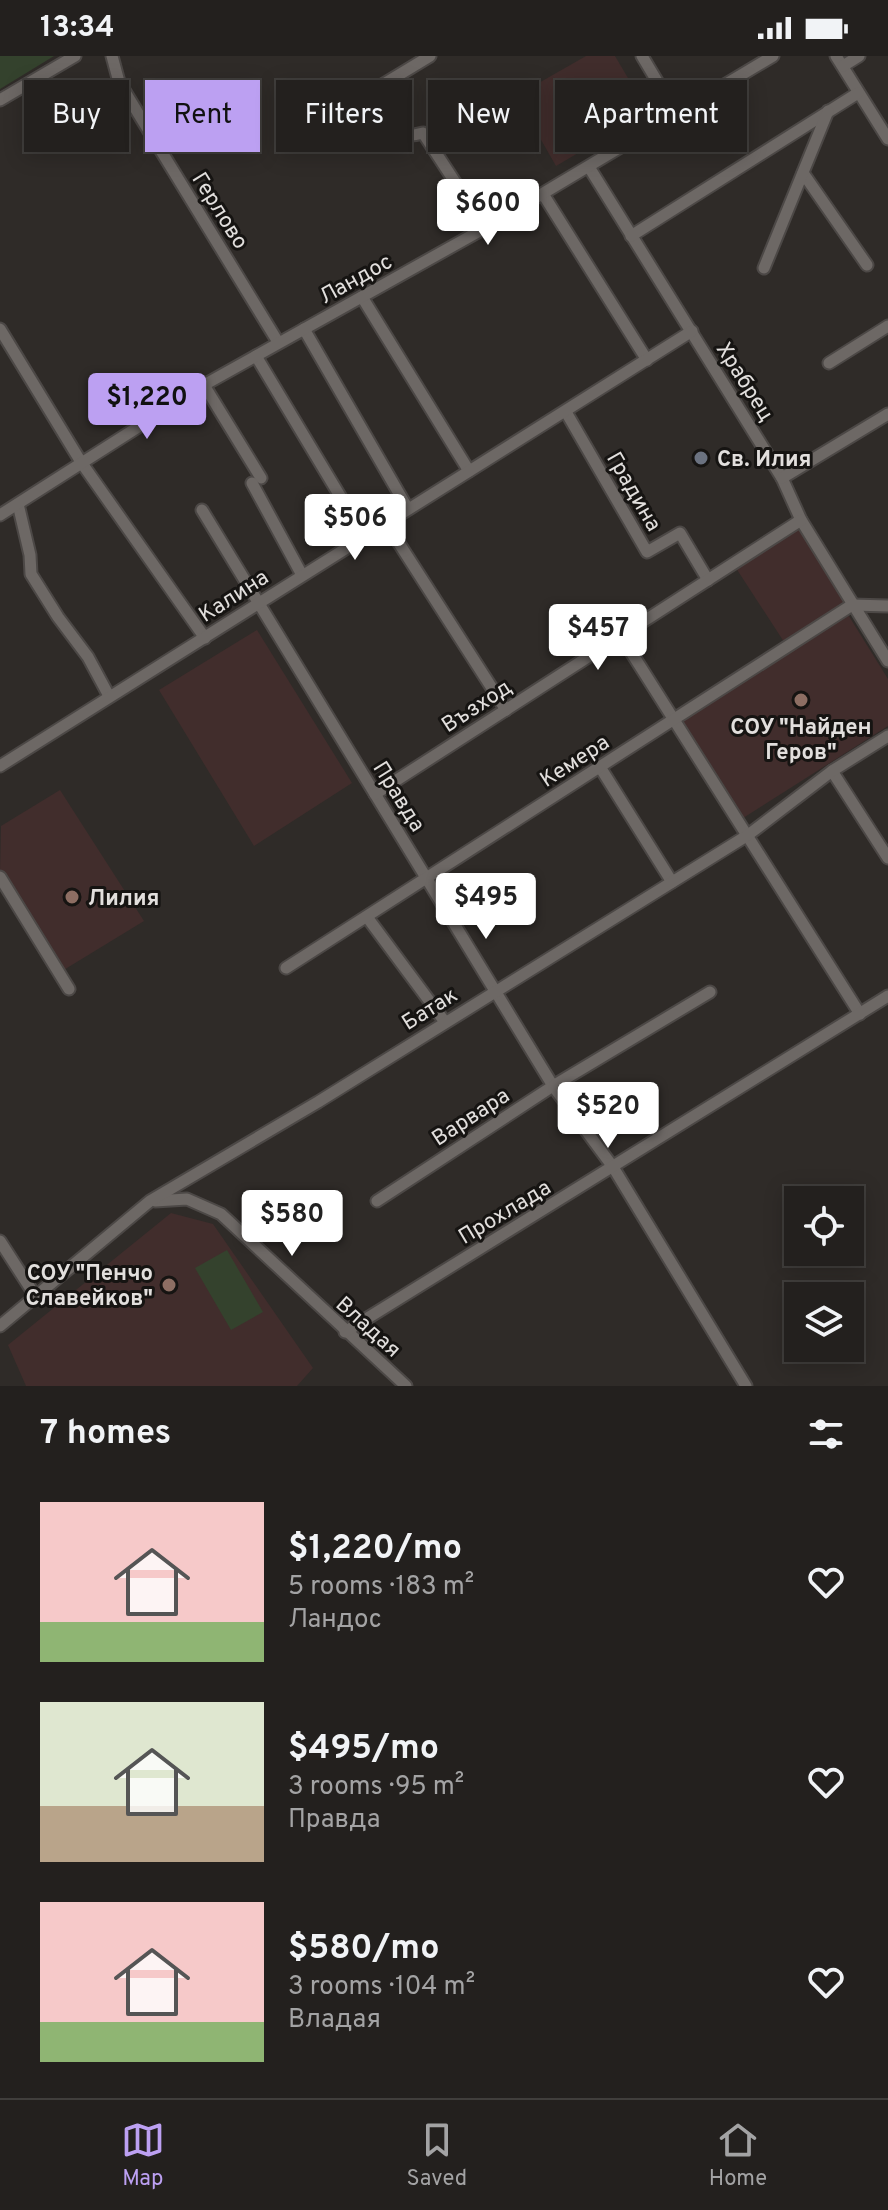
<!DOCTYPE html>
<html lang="en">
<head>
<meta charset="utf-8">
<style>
  :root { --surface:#23201e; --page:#2b2827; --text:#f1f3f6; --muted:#a3a3a4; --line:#403e3c; --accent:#bca0f2 }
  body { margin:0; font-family:Overpass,sans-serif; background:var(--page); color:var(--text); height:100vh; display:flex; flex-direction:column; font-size:30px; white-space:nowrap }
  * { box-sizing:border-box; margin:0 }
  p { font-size:26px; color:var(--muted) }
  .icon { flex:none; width:44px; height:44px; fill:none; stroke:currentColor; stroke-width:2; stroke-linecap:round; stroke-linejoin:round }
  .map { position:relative; height:1330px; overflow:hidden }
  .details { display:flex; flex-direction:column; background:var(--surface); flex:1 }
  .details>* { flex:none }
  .guide { position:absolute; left:24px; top:24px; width:840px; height:72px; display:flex; gap:16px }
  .buttons { position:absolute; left:784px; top:1130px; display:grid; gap:16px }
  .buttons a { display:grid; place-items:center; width:80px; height:80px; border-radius:0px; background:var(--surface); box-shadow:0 4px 20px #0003,0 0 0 2px var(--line); font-size:40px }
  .price { position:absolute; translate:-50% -68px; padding:0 18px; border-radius:8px; background:#fff; color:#222; font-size:26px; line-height:52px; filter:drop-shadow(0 2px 4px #0008) }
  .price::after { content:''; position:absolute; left:50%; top:48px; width:24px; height:18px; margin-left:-12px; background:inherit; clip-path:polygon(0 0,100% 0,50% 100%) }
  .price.current { background:var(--accent); color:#111 }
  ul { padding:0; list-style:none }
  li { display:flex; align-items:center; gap:24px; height:200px; padding:0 40px }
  li span { display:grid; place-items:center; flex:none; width:224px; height:160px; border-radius:0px; color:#555 }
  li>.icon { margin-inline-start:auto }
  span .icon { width:96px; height:96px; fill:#fffc; stroke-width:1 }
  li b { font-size:34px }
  h2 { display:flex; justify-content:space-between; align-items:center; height:96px; padding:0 40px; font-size:34px }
  .pill { padding:0 28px; border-radius:0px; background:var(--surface); box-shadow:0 4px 20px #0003,0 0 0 2px var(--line); font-size:28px; line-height:72px }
  .pill.current { background:var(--accent); color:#111 }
  .status { display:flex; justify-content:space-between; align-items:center; height:56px; padding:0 40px; background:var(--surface); direction:ltr }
  .status svg { height:22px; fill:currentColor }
  .tabs { display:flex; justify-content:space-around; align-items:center; height:112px; border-top:2px solid var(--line); background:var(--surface); font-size:22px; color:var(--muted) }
  .tabs a { display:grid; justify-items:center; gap:4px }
  .tabs .current { color:var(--accent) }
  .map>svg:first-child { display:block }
  .education { fill:#412d2c }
  .garden { fill:#34422d }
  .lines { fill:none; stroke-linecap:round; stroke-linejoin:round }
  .minor-casing { stroke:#4c4846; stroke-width:15 }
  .minor { stroke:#6d6865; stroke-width:11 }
  .worship-dot { fill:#6b7280; stroke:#161412; stroke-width:3 }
  .education-dot { fill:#8d6e63; stroke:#161412; stroke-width:3 }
  .labels { text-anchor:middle; stroke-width:6; stroke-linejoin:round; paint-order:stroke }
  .street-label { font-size:22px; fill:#e2dfdd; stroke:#161412 }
  .poi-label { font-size:22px; font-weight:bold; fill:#e2dfdd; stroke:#161412; text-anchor:start }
</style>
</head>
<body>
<div class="status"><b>13:34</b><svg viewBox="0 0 49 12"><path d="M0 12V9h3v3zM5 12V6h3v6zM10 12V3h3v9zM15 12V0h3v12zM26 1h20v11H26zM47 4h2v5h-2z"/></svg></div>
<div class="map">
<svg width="888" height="1330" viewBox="0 0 888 1330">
  <rect width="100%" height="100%" fill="#2f2b28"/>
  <g class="education">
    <path d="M586,0H615L648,56L556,110L516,40Z"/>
    <path d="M801,467L850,548L786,589L734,509Z"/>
    <path d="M847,557L888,623V670L740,764L681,665Z"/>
    <path d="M257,574L352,727L254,790L159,634Z"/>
    <path d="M60,734L144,865L62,915L0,817L1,770Z"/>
    <path d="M171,1157L213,1168L313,1312L297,1330H26L8,1289Z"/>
  </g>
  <g class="garden">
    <path d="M0,0H54L0,33Z"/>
    <path d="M227,1194L263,1256L231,1274L195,1212Z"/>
  </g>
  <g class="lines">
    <g class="minor-casing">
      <g id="minor">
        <path d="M112,0L119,26L278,286"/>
        <path d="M430,0L374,34L368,41C368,73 395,85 423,77L485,172"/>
        <path d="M642,0L676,57"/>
        <path d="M836,0L888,83"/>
        <path d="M843,10L859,0"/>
        <path d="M0,44L75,0"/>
        <path d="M589,111L782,422L801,464L888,605"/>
        <path d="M803,117L867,209"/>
        <path d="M543,138L647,304"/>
        <path d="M631,180L858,37"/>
        <path d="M764,212L828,55"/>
        <path d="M362,241L469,415"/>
        <path d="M0,273L81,406L205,582"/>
        <path d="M304,273L408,453"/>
        <path d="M256,300L364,480"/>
        <path d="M829,307L888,270"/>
        <path d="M204,329L261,422"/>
        <path d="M566,356L647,496L680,477L708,524"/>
        <path d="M782,422L888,358"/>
        <path d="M252,427L302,519"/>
        <path d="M18,448L30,499L31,518L58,561L88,601L109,640"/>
        <path d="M202,454L553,1030L613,1111L746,1330"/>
        <path d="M0,459L204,329L485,172L773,0"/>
        <path d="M386,467L506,654"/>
        <path d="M621,580L860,958"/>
        <path d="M0,710L692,275"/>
        <path d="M600,711L672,826"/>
        <path d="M832,715L888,802"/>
        <path d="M375,738L801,464"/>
        <path d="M0,821L69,933"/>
        <path d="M367,861L445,966"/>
        <path d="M286,912L852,549L888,550"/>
        <path d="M155,1145L187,1143L221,1158L406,1330"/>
        <path d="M377,1145L553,1030L710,936"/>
        <path d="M0,1185L36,1241"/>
        <path d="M0,1270L150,1145L318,1046L748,779L832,715L888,680"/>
        <path d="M345,1276L888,940"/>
      </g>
    </g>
    <use href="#minor" class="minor"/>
  </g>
  <circle class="worship-dot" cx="701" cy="402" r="8"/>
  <g class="education-dot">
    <circle cx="801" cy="644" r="8"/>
    <circle cx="72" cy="841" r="8"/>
    <circle cx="169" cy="1229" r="8"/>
  </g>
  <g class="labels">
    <g class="street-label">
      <text transform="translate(221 154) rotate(58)" y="8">Герлово</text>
      <text transform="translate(355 222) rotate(-29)" y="8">Ландос</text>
      <text transform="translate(746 325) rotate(58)" y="8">Храбрец</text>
      <text transform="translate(635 435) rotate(60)" y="8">Градина</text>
      <text transform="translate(233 539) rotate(-33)" y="8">Калина</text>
      <text transform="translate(476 649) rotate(-33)" y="8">Възход</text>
      <text transform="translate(574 704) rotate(-33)" y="8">Кемера</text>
      <text transform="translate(400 740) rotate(58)" y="8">Правда</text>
      <text transform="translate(429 952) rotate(-32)" y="8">Батак</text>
      <text transform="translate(470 1060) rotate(-33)" y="8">Варвара</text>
      <text transform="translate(504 1155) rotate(-31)" y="8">Прохлада</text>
      <text transform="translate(369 1270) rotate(42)" y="8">Владая</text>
    </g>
    <g class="poi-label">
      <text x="717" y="410">Св. Илия</text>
      <text x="801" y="678" text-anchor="middle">СОУ "Найден<tspan x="801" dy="25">Геров"</tspan></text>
      <text x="88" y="849">Лилия</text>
      <text x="153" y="1224" text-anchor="end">СОУ "Пенчо<tspan x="153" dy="25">Славейков"</tspan></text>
    </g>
  </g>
</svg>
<div class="buttons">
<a><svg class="icon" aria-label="locate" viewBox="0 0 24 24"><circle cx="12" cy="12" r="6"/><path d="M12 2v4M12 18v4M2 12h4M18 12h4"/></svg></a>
<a><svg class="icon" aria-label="layers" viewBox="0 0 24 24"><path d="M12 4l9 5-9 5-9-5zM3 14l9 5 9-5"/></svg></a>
</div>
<b class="price" style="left:488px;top:191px">$600</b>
<b class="price current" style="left:147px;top:385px">$1,220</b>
<b class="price" style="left:355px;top:506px">$506</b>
<b class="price" style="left:598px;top:616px">$457</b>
<b class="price" style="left:486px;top:885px">$495</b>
<b class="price" style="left:608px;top:1094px">$520</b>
<b class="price" style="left:292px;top:1202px">$580</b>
<div class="guide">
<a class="pill">Buy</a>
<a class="pill current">Rent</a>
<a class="pill">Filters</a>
<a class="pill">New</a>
<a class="pill">Apartment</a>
</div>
</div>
<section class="details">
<h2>7 homes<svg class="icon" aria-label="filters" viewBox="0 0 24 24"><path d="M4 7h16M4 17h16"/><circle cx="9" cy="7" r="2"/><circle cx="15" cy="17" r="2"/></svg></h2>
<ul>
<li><span style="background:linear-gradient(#f6c9c9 75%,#8fb573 0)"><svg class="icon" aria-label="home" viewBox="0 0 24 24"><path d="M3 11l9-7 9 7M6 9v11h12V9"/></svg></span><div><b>$1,220/mo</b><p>5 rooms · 183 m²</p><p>Ландос</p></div><svg class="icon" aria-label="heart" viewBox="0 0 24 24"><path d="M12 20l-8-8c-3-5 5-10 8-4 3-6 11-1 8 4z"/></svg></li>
<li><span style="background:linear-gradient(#dfe7d0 65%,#b9a48a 0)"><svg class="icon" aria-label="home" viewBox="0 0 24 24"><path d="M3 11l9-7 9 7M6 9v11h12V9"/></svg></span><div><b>$495/mo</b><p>3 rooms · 95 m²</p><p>Правда</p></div><svg class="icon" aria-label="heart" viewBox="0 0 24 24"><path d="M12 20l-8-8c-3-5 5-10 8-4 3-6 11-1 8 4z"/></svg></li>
<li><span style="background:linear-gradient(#f6c9c9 75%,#8fb573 0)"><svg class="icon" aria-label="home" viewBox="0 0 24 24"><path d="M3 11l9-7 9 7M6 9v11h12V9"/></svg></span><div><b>$580/mo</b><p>3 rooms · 104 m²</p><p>Владая</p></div><svg class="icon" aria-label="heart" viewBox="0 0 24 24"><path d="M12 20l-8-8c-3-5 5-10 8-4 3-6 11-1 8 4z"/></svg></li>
</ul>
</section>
<nav class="tabs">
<a class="current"><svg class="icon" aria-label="map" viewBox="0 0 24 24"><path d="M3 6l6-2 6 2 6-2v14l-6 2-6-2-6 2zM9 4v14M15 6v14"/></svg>Map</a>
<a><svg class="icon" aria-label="saved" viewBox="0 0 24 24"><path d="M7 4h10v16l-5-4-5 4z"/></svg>Saved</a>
<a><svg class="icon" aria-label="home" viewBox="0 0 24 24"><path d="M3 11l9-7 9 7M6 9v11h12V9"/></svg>Home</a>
</nav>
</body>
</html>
